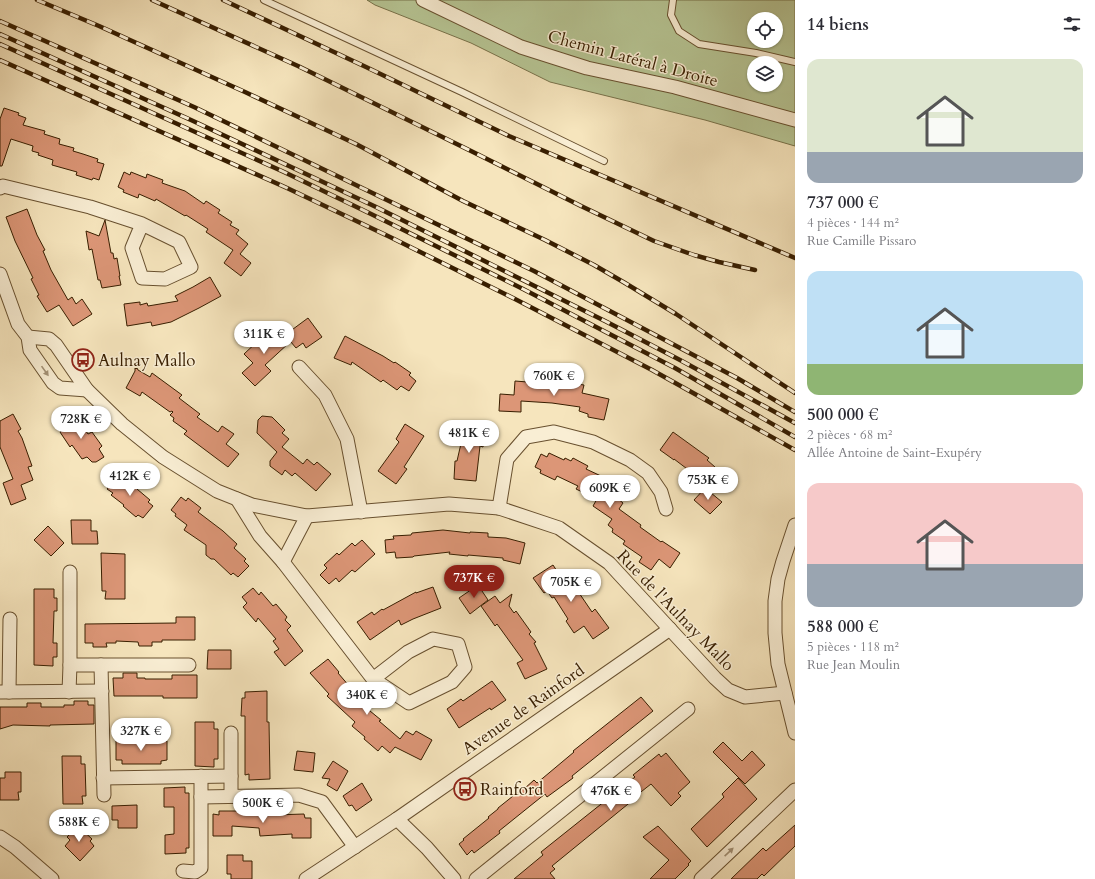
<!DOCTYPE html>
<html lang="fr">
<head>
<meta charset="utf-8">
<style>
  :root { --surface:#fff; --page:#f7f7f7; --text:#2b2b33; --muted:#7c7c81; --accent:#8f2418 }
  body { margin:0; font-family:Cardo,serif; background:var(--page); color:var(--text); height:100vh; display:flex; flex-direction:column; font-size:15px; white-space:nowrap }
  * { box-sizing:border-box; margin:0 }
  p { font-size:13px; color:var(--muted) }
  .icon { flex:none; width:22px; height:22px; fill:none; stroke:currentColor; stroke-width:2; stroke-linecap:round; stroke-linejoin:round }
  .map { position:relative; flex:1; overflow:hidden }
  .drawer { display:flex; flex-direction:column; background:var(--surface); width:300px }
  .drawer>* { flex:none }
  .tools { position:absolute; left:747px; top:12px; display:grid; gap:8px }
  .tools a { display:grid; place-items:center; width:36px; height:36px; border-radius:50%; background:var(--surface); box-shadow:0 1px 3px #0004; font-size:20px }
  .price { position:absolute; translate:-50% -34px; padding:0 9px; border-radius:14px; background:#fff; color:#222; font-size:13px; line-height:26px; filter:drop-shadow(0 1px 2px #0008) }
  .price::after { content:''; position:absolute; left:50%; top:24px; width:12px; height:9px; margin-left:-6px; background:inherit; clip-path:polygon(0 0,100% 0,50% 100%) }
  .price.on { background:var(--accent); color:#fff }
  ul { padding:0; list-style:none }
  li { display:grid; align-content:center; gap:8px; height:212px; padding:0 12px }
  li span { display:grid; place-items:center; height:124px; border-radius:12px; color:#555 }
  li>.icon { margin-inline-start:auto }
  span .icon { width:72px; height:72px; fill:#fffc; stroke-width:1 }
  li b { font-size:17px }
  h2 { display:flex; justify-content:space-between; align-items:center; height:48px; padding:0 12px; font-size:17px }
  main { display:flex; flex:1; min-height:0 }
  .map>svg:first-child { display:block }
  .green { fill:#b7c695; stroke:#78724a; fill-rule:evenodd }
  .building { fill:#dc9677; stroke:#381e00 }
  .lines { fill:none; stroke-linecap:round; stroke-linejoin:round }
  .lane-casing { stroke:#68502f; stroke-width:8 }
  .street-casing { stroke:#68502f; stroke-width:15 }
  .lane { stroke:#f9eed4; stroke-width:6 }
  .street { stroke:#f9eed4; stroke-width:13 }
  .rail-casing { stroke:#381e00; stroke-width:4.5 }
  .rail { stroke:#f9eed4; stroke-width:3; stroke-dasharray:9; stroke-linecap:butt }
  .oneway { fill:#a29075 }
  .labels { text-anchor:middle; stroke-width:3; stroke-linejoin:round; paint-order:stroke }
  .street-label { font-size:17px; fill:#381e00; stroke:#f9eed4 }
  .poi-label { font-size:17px; fill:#381e00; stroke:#f9eed4; text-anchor:start }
</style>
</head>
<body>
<main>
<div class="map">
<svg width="795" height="879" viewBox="0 0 795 879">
  <rect width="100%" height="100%" fill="#f6e5bd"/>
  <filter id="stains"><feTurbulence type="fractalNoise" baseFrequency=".005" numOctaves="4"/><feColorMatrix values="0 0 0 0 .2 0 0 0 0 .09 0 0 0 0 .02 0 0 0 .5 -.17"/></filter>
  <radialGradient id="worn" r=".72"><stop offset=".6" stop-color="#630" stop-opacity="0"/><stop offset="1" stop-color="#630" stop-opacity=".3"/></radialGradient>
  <path class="green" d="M367,0H795V146L705,120L550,82L471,43L375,5ZM754,19H776V41H754ZM754,63H776V85H754Z"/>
  <g class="building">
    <path d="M4,108L19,113L18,115L26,118L23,125L45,131L44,134L60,139L59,144L74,148L73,151L83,154L98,159L97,162L104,164L99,180L93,178L92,180L76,175L77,172L52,165L53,160L38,155L39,153L32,151L33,146L11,139L2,166H0V119Z"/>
    <path d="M124,172L130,175L131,172L146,178L147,174L163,180L162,183L185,191L204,204L206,201L220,210L218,213L232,222L230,225L239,230L236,234L248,244L240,254L251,263L241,276L224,263L233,250L206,232L208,229L186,215L185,216L156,199L155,201L139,194L138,198L123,192L124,190L118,187Z"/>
    <path d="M27,209L37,235L45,250L43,251L51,270L68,300L72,297L76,304L82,299L92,314L73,326L59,305L47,312L37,296L39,295L31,279L33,278L15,241L6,217Z"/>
    <path d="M105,220L111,253H113L114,259L117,258L120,276H119L121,285L102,288L100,280H98L92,249L89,250L86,231L99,236Z"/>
    <path d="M210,277L221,296L199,308L171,322L152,326L151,322L127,326L124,304L140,302V305L147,303L148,306L178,301L175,296L193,287Z"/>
    <path d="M308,318L322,337L306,348L303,343L296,348L285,335Z"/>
    <path d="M274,326L290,342L265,365L271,371L255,386L242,373L253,363L244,354Z"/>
    <path d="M345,336L383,356L394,363L395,362L411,373L409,375L416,381L409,391L401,386L397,390L383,380L381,382L352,362L351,365L334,358Z"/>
    <path d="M135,368L136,369L137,368L138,370L150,377L152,373L182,395L179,398L200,414L197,417L218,432L222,426L234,434L226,444L239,454L228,467L184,434L187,431L173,421L174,418L170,415L173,412L172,411L170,412L142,392L140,396L126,388L135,371Z"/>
    <path d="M540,380L557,381L584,385L582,393L609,399L604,420L588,417V414L579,411L580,407L552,403L521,401V412L499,411L500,394L514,395L515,381L540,383Z"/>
    <path d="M13,414L21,429L18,431L22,438L32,466L28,467L33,480L21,485L26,499L11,505L3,483L13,479L0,447V421Z"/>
    <path d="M70,415L74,422L78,420L88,434L92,432L102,446L99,449L104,457L96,462H92L87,457L82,459L72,445L70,447L60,432L63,430L58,423Z"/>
    <path d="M262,416L272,417L285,430L282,433L289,439L282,447L303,464L307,459L314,465L317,462L331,474L316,491L295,473L292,476L285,470L282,475L270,466V461L277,452L257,433L258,420Z"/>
    <path d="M405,424L424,436L404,467L407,469L396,484L378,471L399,442L396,439Z"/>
    <path d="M465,426L486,430L483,447L480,446L476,481L454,479L455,461H457Z"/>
    <path d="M673,432L702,453L709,458L707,460L715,467L709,473L721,483L712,493L701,483L703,481L674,459V460L660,450Z"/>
    <path d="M549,453L564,460L565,458L571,461L573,458L588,466L586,469L601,476L600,479L607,483L604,487L618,496L617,498L623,503L619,509L641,525L640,527L661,542L662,541L680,553L670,568L659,559L651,570L639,562L642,557L623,544L625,541L612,532L613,529L608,525L612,519L593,506L597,499L576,489L578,486L557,476L555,480L540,473L541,470L535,467L541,454L547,457Z"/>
    <path d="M118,476L123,480L125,477L138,488L137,489L150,500L148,502L153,506L143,518L138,515L136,517L123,506L124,505L111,495L113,493L107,489Z"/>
    <path d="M705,488L722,502L710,514L694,500Z"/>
    <path d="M181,497L186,501L188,498L201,508L198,512L223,531L237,544L234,548L246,559L244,561L249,566L238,577L233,573L231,575L214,559H211L206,555V545L184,530L187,525L175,516L176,514L171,510Z"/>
    <path d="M71,520H91V531H97L98,544H72Z"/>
    <path d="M48,526L64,543L51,556L34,540Z"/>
    <path d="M443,530L470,533V532L488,533V537L506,538L525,543L520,564L503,560V558L468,555V556L449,554L450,552L414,556L413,557L396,558L395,552L386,553L385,540L394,539L393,536L411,535L412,533Z"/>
    <path d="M362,540L375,554L355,572L352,570L339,582L336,578L329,584L320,575L327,568L324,565L337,553L339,555L352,543L355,546Z"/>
    <path d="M101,553L125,554V599H105L106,591H102Z"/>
    <path d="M553,565L568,588L573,584L592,612L595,609L609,628L593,639L584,626L574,633L566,621L568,619L554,597L552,598L547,591L544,593L533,578Z"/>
    <path d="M478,585L488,600L470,614L459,598Z"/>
    <path d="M433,587L441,608L413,619L401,625L399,620L370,640L357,622L372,612L374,615L382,609L383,610L416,592V593Z"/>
    <path d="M253,588L259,595L261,592L273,606L276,604L287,617L285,620L291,626L287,630L303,651L285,666L274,652L279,649L273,641L276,639L258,618L256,622L243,607L247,603L242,597Z"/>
    <path d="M34,589H54V598H57V611H54L53,643H57V657H53V666L34,665Z"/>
    <path d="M512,594L509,606L514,613L516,611L531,632L529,634L536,642L534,643L547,669L525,679L517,663L523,660L497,624L495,626L481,606L495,596L500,603Z"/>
    <path d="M176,617H195V640H162V642H152V646H139L138,642L116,641V643H106L107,647H93V643H85V624L176,623Z"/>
    <path d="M208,650H231V669H207Z"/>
    <path d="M328,659L339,672L338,673L356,694L353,697L381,720L379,721L400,739L406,731L413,735L416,731L432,740L421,760L395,747L390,753L382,746L378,751L364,739L365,737L352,726L355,722L327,696L329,694L310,673Z"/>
    <path d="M123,673H137V678H145V679H172V675H197V698H163V696H114L113,678H123Z"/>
    <path d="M492,681L506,700L491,710L490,708L459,728L447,709L461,699L463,701Z"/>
    <path d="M267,691V722H269L270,779L249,780V774L245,775V716H241L242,698H245V692Z"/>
    <path d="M641,697L653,711L572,776L573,778L547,797L545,794L499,831L500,833L474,853L472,850L467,855L459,844L464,840L463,839L489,818L488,817L498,809V808L523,788L524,789L534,780L537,783L574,752L573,751Z"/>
    <path d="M74,701H88V705H94V724L50,725V726L13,725L0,729V707H27V703H41V707H64V705H74Z"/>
    <path d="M195,722H214V729H218V759H214V767L195,766Z"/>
    <path d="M116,740L167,741V760L161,761V764H122V760H116Z"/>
    <path d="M723,742L742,761L752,751L765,765L745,784L713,752Z"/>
    <path d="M297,751L315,753L313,772L294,770Z"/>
    <path d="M666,753L690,782L678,793L681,796L671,806L651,784L632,799L633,800L552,866L555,869L550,873L555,879H514L543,855L541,852L635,777L633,775L659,754L661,757Z"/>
    <path d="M62,756H81V764H85L86,796H82L83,804H63Z"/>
    <path d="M333,761L348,771L337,791L327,785L330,779L322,778Z"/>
    <path d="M5,772H21V792H18L19,800H0V778H5Z"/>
    <path d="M738,778L757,799L707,847L691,829L724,797L722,794Z"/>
    <path d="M362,783L372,800L356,811L352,805L349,806L343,796Z"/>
    <path d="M185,787V793H189V848H186V853L165,854V835L174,834V807H164V788Z"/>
    <path d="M137,805V828H118V820H112V806Z"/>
    <path d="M219,811H239V813L273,812V815L304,814L305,818H311V838H292V834L260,836L259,828L232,826V836H213V814L219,815Z"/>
    <path d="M795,825V846L764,876L762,874L757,879H731L763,848L766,851Z"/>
    <path d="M78,826L92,839L90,841L94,846L80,861L65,846L70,840L67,837Z"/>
    <path d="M658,826L691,861L688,864L689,865L675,879H650L669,860L643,837Z"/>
    <path d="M227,855H243V861H252V879H231V874H227Z"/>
  </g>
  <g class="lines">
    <g class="lane-casing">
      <g id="lane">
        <path d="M264,0L462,92L604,161"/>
        <path d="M673,0L671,15L679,31L699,44L756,53L795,62"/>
      </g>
    </g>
    <g class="street-casing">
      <g id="street">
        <path d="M423,0L521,47L587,68L675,87L795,120"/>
        <path d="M0,188L3,186L90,207L142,224L179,242L191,267L165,279L142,278L132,248L142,224"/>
        <path d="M0,274L18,324L28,337L30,350L53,383L60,388L87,390"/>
        <path d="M28,337L49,339L56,345L87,390L122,424L163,457L217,491L252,505L307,516L449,504L499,508L559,528L609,563L715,678L728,690L745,697L785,693"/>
        <path d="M299,367L325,395L347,439L361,512"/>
        <path d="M237,499L260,536L283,562L373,679L409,703L452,682L465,667L458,644L433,639L408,652L373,679"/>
        <path d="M499,508L507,459L526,437L554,432L593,442L630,460L648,473L661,492L666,509"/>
        <path d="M795,525L783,561L778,579L775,601V633L778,664L795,733"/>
        <path d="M283,562L307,516"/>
        <path d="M70,665H189"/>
        <path d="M101,665L104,795"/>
        <path d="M0,692L102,691"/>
        <path d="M9,692L10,619"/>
        <path d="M69,692L70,665V572"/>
        <path d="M231,733V795"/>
        <path d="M103,778L231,776"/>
        <path d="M201,797L299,795L322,802L355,847"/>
        <path d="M397,819L427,848L454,879"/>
        <path d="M0,837L15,847L52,879"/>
        <path d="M183,871L195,872L201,868V776"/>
        <path d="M306,879L397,819L670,629"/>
        <path d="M476,879L688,709"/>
        <path d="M701,879L795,790"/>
      </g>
    </g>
    <use href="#lane" class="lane"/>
    <use href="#street" class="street"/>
    <g class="rail-casing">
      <g id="rail">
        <path d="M37,0L99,26L245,92L356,144L463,201L545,240L594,265L625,283L676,314L795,393"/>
        <path d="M152,0L298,66L471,151L581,206L654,241L694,255L719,262L755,270"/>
        <path d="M223,0L366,67L509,136L795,258"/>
        <path d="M0,21L194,107L302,159L534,271L737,378L795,412"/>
        <path d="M0,34L191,120L374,206L605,321L680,360L795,423"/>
        <path d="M0,44L284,172L369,213L523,289L675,368L795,437"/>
        <path d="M0,60L287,188L390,237L515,299L652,370L795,450"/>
      </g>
    </g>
    <use href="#rail" class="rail"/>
  </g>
  <defs><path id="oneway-solid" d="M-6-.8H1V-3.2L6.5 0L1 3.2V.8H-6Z"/></defs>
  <g class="oneway">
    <use href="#oneway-solid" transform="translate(45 371) rotate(55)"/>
    <use href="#oneway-solid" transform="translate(729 852) rotate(-43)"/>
  </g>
  <defs>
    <g id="bus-ring" transform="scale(1.15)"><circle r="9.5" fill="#f9eed4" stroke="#8f2418" stroke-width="1.5"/><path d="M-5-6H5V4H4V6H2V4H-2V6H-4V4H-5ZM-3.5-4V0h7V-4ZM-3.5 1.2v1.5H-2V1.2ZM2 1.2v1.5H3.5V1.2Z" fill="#8f2418"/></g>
  </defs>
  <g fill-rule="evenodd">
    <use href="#bus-ring" x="83" y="360"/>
    <use href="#bus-ring" x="465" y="789"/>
  </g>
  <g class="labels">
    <g class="street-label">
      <text transform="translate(633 58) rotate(15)" y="6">Chemin Latéral à Droite</text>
      <text transform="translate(676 610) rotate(46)" y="6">Rue de l'Aulnay Mallo</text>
      <text transform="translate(523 709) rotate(-35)" y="6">Avenue de Rainford</text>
    </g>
    <g class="poi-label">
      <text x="98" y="366">Aulnay Mallo</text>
      <text x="480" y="795">Rainford</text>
    </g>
  </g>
  <rect width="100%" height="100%" filter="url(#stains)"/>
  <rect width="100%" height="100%" fill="url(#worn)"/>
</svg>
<div class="tools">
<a><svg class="icon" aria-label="locate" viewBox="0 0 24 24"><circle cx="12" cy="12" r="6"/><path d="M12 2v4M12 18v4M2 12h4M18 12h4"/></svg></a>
<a><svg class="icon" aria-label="layers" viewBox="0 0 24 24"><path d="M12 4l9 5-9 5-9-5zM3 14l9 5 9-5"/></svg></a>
</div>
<b class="price" style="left:264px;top:355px">311K €</b>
<b class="price" style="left:554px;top:397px">760K €</b>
<b class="price" style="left:81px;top:440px">728K €</b>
<b class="price" style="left:469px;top:454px">481K €</b>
<b class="price" style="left:130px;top:497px">412K €</b>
<b class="price" style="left:708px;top:501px">753K €</b>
<b class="price" style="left:610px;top:509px">609K €</b>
<b class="price on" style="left:474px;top:599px">737K €</b>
<b class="price" style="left:571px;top:603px">705K €</b>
<b class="price" style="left:367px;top:716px">340K €</b>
<b class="price" style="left:141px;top:752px">327K €</b>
<b class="price" style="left:611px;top:812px">476K €</b>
<b class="price" style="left:263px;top:824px">500K €</b>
<b class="price" style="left:79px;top:843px">588K €</b>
</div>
<section class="drawer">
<h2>14 biens<svg class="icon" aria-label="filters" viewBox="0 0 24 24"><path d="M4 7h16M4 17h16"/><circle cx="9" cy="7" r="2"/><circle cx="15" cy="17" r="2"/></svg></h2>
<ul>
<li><span style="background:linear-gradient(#dfe7d0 75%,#9aa5b1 0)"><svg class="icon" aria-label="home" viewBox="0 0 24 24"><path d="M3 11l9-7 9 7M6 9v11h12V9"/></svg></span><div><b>737 000 €</b><p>4 pièces · 144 m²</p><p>Rue Camille Pissaro</p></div></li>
<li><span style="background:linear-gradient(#bfe0f5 75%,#8fb573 0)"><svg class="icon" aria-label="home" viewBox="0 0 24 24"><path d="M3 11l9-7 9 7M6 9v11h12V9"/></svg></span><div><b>500 000 €</b><p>2 pièces · 68 m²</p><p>Allée Antoine de Saint-Exupéry</p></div></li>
<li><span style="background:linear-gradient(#f6c9c9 65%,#9aa5b1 0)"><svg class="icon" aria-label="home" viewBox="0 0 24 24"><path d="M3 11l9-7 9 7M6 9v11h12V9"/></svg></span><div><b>588 000 €</b><p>5 pièces · 118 m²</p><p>Rue Jean Moulin</p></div></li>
</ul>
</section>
</main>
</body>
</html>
